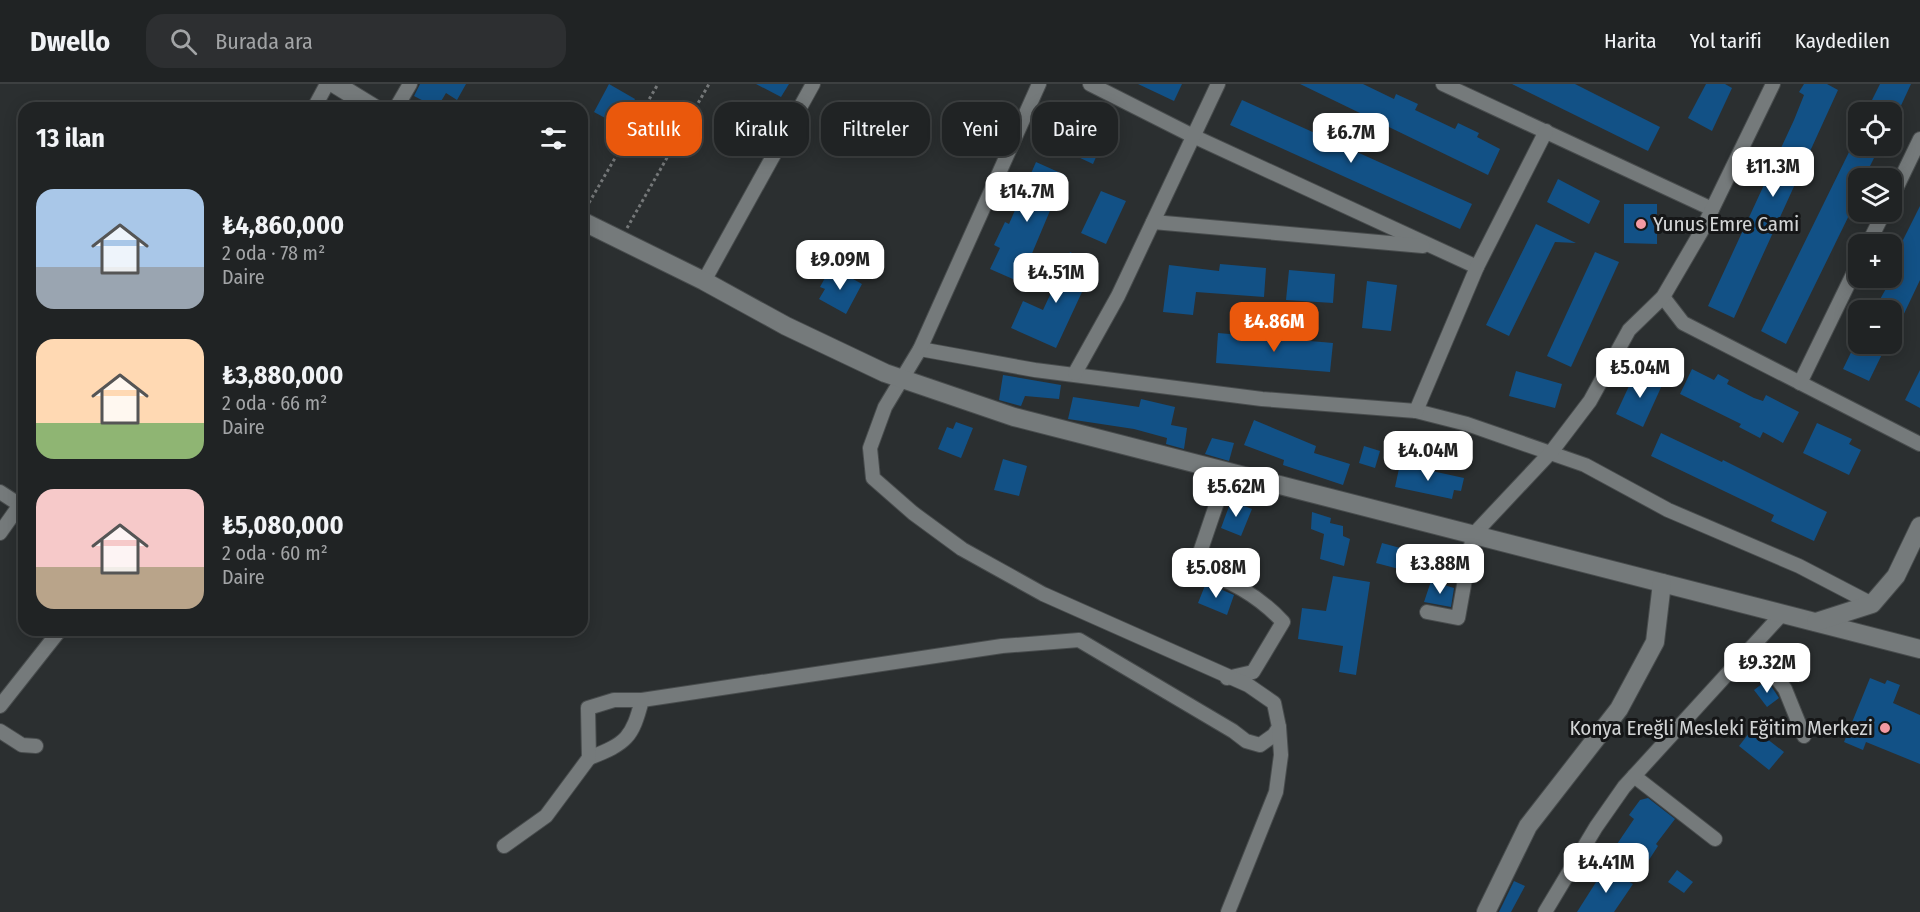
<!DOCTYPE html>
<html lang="tr">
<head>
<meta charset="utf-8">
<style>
  :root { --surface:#202324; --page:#2d2f31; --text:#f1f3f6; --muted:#a2a4a6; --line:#3d4041; --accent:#ea580c }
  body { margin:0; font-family:"Fira Sans Condensed",sans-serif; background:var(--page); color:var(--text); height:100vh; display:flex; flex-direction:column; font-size:22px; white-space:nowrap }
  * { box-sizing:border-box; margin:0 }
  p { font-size:20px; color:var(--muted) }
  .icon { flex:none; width:33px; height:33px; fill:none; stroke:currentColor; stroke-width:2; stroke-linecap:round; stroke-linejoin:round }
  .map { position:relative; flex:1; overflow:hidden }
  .details { position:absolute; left:18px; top:18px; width:570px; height:534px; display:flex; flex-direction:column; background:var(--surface); border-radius:18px; box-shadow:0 3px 15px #0003,0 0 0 2px var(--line) }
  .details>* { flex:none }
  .guide { position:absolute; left:606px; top:18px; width:570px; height:54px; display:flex; gap:12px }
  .fabs { position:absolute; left:1848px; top:18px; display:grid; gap:12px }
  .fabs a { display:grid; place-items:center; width:54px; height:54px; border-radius:12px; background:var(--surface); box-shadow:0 3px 15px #0003,0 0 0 2px var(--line); font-size:30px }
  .price { position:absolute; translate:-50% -51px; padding:0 14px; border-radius:12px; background:#fff; color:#222; font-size:20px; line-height:39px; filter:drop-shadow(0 2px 3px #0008) }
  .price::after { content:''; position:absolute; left:50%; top:36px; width:18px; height:14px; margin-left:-9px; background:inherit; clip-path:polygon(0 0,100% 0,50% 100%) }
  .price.active { background:var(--accent); color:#fff }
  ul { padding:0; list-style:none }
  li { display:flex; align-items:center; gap:18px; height:150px; padding:0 18px }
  li span { display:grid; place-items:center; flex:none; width:168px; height:120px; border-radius:18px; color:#555 }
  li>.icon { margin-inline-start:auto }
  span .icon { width:72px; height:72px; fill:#fffc; stroke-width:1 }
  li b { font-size:26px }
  h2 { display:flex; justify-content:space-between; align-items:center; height:72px; padding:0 18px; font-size:26px }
  .tag { padding:0 21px; border-radius:18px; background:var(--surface); box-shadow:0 3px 15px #0003,0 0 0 2px var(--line); font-size:21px; line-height:54px }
  .tag.active { background:var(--accent); color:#fff }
  header { display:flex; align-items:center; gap:36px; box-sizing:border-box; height:84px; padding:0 30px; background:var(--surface); border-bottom:2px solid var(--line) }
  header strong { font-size:28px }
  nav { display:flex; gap:33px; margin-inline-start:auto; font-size:21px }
  .search { width:420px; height:54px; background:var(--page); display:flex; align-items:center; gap:15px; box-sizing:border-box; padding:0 21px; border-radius:18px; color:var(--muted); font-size:22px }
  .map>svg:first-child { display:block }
  .building { fill:#125186 }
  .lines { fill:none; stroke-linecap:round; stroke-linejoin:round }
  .street-casing { stroke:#484c4d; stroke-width:16 }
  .secondary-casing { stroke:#484c4d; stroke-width:20 }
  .path { stroke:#757879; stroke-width:3; stroke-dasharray:3 3; stroke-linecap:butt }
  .street { stroke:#757a7b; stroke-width:14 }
  .secondary { stroke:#757a7b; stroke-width:18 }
  .poi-dot { fill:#f49aa3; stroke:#151617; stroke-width:2 }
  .labels { text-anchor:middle; stroke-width:6; stroke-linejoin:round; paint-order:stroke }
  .poi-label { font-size:21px; fill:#d2d4d5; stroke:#151617; text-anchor:start }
</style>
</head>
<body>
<header>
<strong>Dwello</strong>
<div class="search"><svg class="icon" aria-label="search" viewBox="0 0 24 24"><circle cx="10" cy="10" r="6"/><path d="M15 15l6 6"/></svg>Burada ara</div>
<nav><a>Harita</a><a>Yol tarifi</a><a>Kaydedilen</a></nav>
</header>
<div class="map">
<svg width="1920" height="828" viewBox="0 0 1920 828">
  <rect width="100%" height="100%" fill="#2b2f30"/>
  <g class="building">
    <path d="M420,0H466L457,16L446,9L437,24L414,12Z"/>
    <path d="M609,0L635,15L620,42L594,28Z"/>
    <path d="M756,0H789L781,13Z"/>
    <path d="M1138,0H1182L1174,17Z"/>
    <path d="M1300,0H1363L1394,15L1396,10L1418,20L1415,26L1455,45L1458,39L1479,49L1477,53L1500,65L1488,91Z"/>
    <path d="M1512,0H1575L1660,43L1648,67Z"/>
    <path d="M1706,0H1725L1732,4L1712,47L1688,34Z"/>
    <path d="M1804,0H1827L1838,6L1734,234L1708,222L1794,36L1804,11L1799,8Z"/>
    <path d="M1880,0H1911L1898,28H1866Z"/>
    <path d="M1242,16L1472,120L1460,145L1230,41Z"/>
    <path d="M1060,29L1106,50L1093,80L1046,58Z"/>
    <path d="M1852,62H1880L1864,94H1858V113L1786,260L1761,247Z"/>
    <path d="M1036,78L1065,91L1020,198L990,185L1000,164L994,161L1005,138L1009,140Z"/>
    <path d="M1558,95L1600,117L1589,140L1547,118Z"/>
    <path d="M1101,107L1126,117L1106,160L1081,149Z"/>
    <path d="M1624,120H1657V160L1624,159Z"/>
    <path d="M1920,122V196L1892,255V226H1874L1892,194L1904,164L1900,162Z"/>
    <path d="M1536,140L1576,159L1555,158L1509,252L1486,241Z"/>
    <path d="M1070,168L1095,180L1056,264L1011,244L1023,217L1043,226Z"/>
    <path d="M1595,168L1619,178L1571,283L1547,272Z"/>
    <path d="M1220,180L1266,184L1264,213L1196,208L1193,231L1163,228L1169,181L1219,187Z"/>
    <path d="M835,185L862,200L846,230L819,215L825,205L820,203L826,192L831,194Z"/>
    <path d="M1289,186L1335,190L1333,219L1286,216Z"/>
    <path d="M1367,197L1397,201L1391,247L1362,244Z"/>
    <path d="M1218,249L1333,259L1330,288L1216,279Z"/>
    <path d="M1858,254V260H1887L1869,297L1843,285Z"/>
    <path d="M1692,285L1714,296L1718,290L1729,296L1727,300L1754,314L1763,317L1766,311L1799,328L1783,359L1763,348L1760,354L1739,343L1741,340L1680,310Z"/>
    <path d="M1920,286V324L1905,316Z"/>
    <path d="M1516,287L1562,300L1555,324L1509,312Z"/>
    <path d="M1636,287L1663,299L1643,343L1616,330Z"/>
    <path d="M1003,291L1061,301L1059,315L1025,312L1021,322L999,316Z"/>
    <path d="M1073,313L1139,323L1141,315L1175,323L1171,341L1187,344L1184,365L1166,360L1167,354L1134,345L1068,335Z"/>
    <path d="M1254,336L1316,362L1314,369L1350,380L1343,401L1283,381L1284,376L1244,361Z"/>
    <path d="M956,338L973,344L961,374L938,365L947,343L953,345Z"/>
    <path d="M1817,339L1852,355L1849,360L1861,366L1849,391L1803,369Z"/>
    <path d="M1661,349L1722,378L1723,376L1827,428L1814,457L1771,437L1774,431L1651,372Z"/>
    <path d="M1212,354L1234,359L1229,377L1205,370Z"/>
    <path d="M1364,362L1380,367L1375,384L1359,379Z"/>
    <path d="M1003,375L1027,382L1019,412L994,406Z"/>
    <path d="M1400,380L1464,394L1461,407L1454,406L1452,415L1395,403Z"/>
    <path d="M1231,417L1252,425L1241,452L1221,444Z"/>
    <path d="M1312,428L1331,434L1330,439L1343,442V452L1350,455L1344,482L1320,475L1324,450L1311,445Z"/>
    <path d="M1382,459L1404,465L1399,485L1376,479Z"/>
    <path d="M1333,492L1370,498L1356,591L1339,588L1343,562L1298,555L1302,524L1326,527Z"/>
    <path d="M1431,497L1454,504L1451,523L1424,518Z"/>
    <path d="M1206,499L1234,511L1227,531L1198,519Z"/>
    <path d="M1870,594L1885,600L1887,596L1900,601L1893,619L1920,631V680L1866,658L1863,666L1844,658Z"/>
    <path d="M1767,596L1779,614L1767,623L1754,606Z"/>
    <path d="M1753,644L1784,668L1769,686L1739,662Z"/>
    <path d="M1648,714L1675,735L1656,760L1658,762L1645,782L1615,763L1634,735L1629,731L1640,716Z"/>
    <path d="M1605,784L1633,800L1614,828H1577Z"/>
    <path d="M1677,786L1693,798L1684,809L1668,798Z"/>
    <path d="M1514,797L1525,802L1511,828H1499Z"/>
  </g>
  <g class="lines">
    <g class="street-casing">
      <g id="street">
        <path d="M1090,0L1193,52L1477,183"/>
        <path d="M1443,0L1712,125"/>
        <path d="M314,24L327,0"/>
        <path d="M396,24L410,0"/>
        <path d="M1892,113L1920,55"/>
        <path d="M1153,138L1423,162"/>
        <path d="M1868,160L1884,128"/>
        <path d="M704,197L813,0"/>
        <path d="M1663,213L1683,239L1920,360"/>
        <path d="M920,265L1035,286L1262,315L1416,327L1467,340L1585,381L1668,426L1799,482L1872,520"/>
        <path d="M1075,289L1118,212L1218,0"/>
        <path d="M1800,299L1858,180"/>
        <path d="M1416,327L1477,183L1546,47"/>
        <path d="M0,408L20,421"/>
        <path d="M0,449L24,415"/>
        <path d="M1413,482L1468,478"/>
        <path d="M1427,528L1458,534L1473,451L1552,367L1590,317L1629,246L1663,213L1701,148L1773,0"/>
        <path d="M1753,563L1785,605L1804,652"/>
        <path d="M1227,594L1253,588L1283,538C1260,513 1227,493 1194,486L1227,389"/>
        <path d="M0,622L60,546"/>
        <path d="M0,647L22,661L36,662"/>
        <path d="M589,674C627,659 632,654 642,616L1002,562L1079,556L1233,647L1246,657L1260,661L1274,651L1279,643L1274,619L1248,601L1043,510L962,465L913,429L873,394L870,364L885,323L920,265L1039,0"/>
        <path d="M1634,692L1715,755"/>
        <path d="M504,762L546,732L589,674L588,624L614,616H642"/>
        <path d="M1228,828L1276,708L1281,671L1279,643"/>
        <path d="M1545,828L1596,743L1624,703L1782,530"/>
      </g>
    </g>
    <g class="secondary-casing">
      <g id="secondary">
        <path d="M335,0L374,24"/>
        <path d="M582,137L704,197L786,242L885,289L1014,333L1920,565"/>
        <path d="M1816,538L1872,520L1896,492L1920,442"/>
        <path d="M1486,828L1528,742L1619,625L1655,558L1662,499"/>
      </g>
    </g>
    <g class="path">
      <path d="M586,124L658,0"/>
      <path d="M627,144L709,0"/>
    </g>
    <use href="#street" class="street"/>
    <use href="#secondary" class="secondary"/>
  </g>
  <g class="poi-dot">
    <circle cx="1641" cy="140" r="6"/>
    <circle cx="1885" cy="644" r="6"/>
  </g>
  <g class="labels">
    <g class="poi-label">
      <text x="1653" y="147">Yunus Emre Cami</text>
      <text x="1873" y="651" text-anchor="end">Konya Ereğli Mesleki Eğitim Merkezi</text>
    </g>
  </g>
</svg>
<div class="fabs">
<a><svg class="icon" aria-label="locate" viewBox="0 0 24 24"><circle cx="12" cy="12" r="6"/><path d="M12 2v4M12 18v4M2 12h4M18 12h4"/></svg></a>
<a><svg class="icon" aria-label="layers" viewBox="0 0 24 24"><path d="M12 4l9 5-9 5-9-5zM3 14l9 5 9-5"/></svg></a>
<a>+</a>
<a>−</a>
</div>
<b class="price" style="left:1351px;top:80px">₺6.7M</b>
<b class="price" style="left:1773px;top:114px">₺11.3M</b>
<b class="price" style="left:1027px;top:139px">₺14.7M</b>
<b class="price" style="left:840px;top:207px">₺9.09M</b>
<b class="price" style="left:1056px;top:220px">₺4.51M</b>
<b class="price active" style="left:1274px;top:269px">₺4.86M</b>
<b class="price" style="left:1640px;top:315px">₺5.04M</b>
<b class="price" style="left:1428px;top:398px">₺4.04M</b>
<b class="price" style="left:1236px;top:434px">₺5.62M</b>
<b class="price" style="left:1440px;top:511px">₺3.88M</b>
<b class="price" style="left:1216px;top:515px">₺5.08M</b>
<b class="price" style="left:1767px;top:610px">₺9.32M</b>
<b class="price" style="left:1606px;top:810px">₺4.41M</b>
<div class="guide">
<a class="tag active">Satılık</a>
<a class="tag">Kiralık</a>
<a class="tag">Filtreler</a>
<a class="tag">Yeni</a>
<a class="tag">Daire</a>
</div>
<section class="details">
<h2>13 ilan<svg class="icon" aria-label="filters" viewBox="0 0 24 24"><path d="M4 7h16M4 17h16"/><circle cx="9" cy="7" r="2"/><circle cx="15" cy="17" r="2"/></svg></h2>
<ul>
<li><span style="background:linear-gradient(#a9c7e8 65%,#9aa5b1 0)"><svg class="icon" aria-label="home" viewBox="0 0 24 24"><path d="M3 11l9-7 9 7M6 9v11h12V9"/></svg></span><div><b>₺4,860,000</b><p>2 oda · 78 m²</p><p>Daire</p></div></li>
<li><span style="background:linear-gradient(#ffd9b3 70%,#8fb573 0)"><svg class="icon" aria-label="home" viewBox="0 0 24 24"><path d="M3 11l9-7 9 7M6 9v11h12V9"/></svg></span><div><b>₺3,880,000</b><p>2 oda · 66 m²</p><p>Daire</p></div></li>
<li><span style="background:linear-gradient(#f6c9c9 65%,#b9a48a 0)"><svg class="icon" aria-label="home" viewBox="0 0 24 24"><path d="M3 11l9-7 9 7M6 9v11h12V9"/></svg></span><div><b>₺5,080,000</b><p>2 oda · 60 m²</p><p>Daire</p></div></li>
</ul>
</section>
</div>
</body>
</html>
